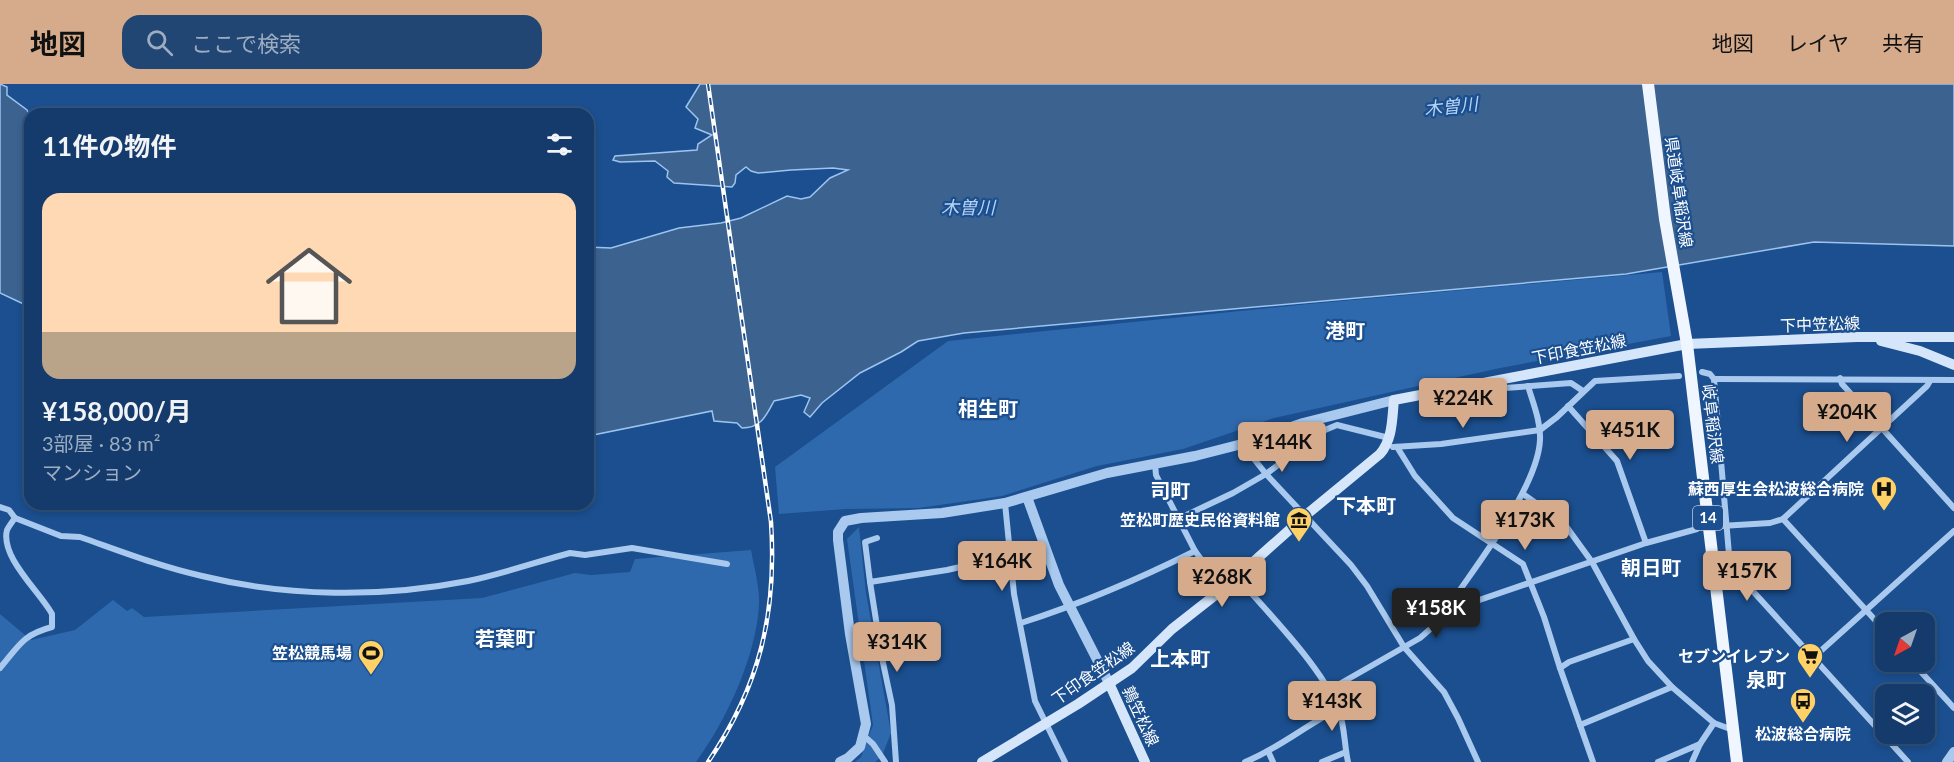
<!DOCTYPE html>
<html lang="ja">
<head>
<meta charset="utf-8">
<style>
  :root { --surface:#143b6b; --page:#214673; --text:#f1f3f6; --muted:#9dadc1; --line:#33557e; --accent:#d6ab8b }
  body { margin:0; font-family:Lato,"Noto Sans JP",sans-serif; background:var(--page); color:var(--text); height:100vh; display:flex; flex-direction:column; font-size:22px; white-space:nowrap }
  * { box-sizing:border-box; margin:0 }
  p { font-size:20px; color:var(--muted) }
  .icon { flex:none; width:33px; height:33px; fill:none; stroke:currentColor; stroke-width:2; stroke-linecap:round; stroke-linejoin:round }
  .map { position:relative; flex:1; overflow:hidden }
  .panel { position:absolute; left:24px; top:24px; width:570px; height:402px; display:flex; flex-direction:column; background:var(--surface); border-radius:18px; box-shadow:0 3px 9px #0003,0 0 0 2px var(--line) }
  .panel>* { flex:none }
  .needle { width:39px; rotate:220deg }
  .buttons { position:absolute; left:1875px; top:528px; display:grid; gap:12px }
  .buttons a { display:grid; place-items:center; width:60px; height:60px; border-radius:12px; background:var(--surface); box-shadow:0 3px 9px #0003,0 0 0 2px var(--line); font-size:30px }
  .price { position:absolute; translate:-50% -51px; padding:0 14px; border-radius:6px; background:var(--accent); color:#111; font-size:20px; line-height:39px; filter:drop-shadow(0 2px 3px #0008) }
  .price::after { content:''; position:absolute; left:50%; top:36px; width:18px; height:14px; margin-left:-9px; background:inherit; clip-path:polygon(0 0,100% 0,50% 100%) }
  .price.active { background:#222; color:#fff }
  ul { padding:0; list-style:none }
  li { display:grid; align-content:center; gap:12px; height:318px; padding:0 18px }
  li span { display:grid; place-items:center; height:186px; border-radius:18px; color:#555 }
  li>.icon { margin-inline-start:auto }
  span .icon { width:108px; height:108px; fill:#fffc; stroke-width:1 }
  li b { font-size:26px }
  h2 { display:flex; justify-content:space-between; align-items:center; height:72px; padding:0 18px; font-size:26px }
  header { display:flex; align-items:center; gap:36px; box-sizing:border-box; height:84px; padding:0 30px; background:var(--accent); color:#111 }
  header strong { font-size:28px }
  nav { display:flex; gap:33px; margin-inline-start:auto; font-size:21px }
  .search { width:420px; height:54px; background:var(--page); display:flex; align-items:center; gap:15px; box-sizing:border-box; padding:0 21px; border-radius:18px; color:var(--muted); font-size:22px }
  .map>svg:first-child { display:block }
  .green { fill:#2e69ad }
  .water { fill:#3c6290; stroke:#9cc4f0; stroke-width:1.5 }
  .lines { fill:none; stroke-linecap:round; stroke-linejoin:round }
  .minor { stroke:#a9c9ee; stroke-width:6 }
  .tertiary { stroke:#a9c9ee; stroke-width:10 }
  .secondary { stroke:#d6e6fa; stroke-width:10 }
  .primary { stroke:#f0f6ff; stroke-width:12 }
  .rail-casing { stroke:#fff; stroke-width:4.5 }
  .rail { stroke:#1b4f8f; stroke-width:2; stroke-dasharray:7; stroke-linecap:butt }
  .labels { text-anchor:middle; stroke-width:4.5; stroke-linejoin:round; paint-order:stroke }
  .shield { fill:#1b4f8f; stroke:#bbcadd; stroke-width:1.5 }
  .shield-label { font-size:15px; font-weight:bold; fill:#fff }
  .street-label { font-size:16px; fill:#fff; stroke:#1b4f8f }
  .poi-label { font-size:16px; font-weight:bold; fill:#fff; stroke:#1b4f8f; text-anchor:end }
  .water-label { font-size:18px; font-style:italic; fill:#b5d3f5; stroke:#1b4f8f }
  .quarter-label { font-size:20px; font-weight:bold; fill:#fff; stroke:#1b4f8f }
</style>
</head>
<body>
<header>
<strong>地図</strong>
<div class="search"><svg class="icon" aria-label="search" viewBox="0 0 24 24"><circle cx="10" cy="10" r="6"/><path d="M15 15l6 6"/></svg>ここで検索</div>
<nav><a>地図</a><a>レイヤ</a><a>共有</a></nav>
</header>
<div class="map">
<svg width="1954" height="678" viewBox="0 0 1954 678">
  <rect width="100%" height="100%" fill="#1b4f8f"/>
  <g class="green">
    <path d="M1662,188L1671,252L1495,285L1274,334L1183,365L1097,382L1002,412L919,424L846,425L779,430L775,383L948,257L1309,220Z"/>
    <path d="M859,443L866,509L891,649L882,672L875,678H855L861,673L873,641L847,455Z"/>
    <path d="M751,466C754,483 760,504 759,521C756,573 726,637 696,678H0V530L31,556L75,546L113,516L127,527L132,524L144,533L482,514L575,489L591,491L630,488L635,475Z"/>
  </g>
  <g class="water">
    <path d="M0,0L7,3V11L27,26L30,33V223L0,209Z"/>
    <path d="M700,0H1954V162L1814,158L1626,190L964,249L918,257L901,268L860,289L822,319L810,333L804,328L810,314L801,311L774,317C766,332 761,344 742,344L737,339L714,337L712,327L588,352V163L611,164L679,144L721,139L741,134L787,112L801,115L810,113L830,94L848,86L833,84L791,86L758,89L751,87L746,83L736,91L735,99L732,103L674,99L667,93L668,87L655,77L620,78L613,76L615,72L697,66L698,60L712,51L695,44L698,35L686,23Z"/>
  </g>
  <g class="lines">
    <g class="minor">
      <path d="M1702,288L1710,290L1714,295L1730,482L1908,678"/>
      <path d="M1840,294L1842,300L1954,424"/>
      <path d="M1714,295L1954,296"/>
      <path d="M1500,296L1505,304L1571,299L1583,307"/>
      <path d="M1568,322L1617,377L1646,459"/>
      <path d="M1242,360L1266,390L1351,481L1367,502L1404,563L1444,608L1458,634L1478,678"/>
      <path d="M1393,363L1441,360L1540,346L1557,333L1595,297L1679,292"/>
      <path d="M1397,363L1415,392L1453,434L1523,480L1544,533L1560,584L1593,678"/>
      <path d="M1155,380L1156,391L1195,467L1223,505"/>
      <path d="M1523,410L1563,438L1592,478L1634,555L1648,577L1672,603L1714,639L1733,646"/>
      <path d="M1005,419L1014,510L1035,617L1065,678"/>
      <path d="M0,423L9,426L15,434L61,452L80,453C120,467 161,483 202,492C288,513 381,514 468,497C502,490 536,478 570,469L585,471L632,464L727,480"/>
      <path d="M1178,435L1233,409L1266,390L1325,346L1337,341L1389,354"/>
      <path d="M1783,435L1886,548"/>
      <path d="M1721,442L1770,439L1783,435L1927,302L1930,297"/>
      <path d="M877,454L865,458L870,498L947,486L1009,472"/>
      <path d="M1237,493C1268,529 1320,581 1338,624C1345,641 1344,660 1348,678"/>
      <path d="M870,498L882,574L892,621L896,678"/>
      <path d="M1453,525L1455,513C1481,475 1538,401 1540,356C1541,338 1533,319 1528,302"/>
      <path d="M1021,539C1080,520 1139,495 1195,467"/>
      <path d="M1814,573L1954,447"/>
      <path d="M1912,578L1954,624"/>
      <path d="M0,584C19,562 22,551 52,543V530C40,508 0,473 7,446C9,442 12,438 15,434"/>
      <path d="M1560,584L1569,578L1634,555"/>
      <path d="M1329,606L1420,554L1453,525L1646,459L1697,445"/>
      <path d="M1580,641L1672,603"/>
      <path d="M864,652L873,660L885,678"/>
      <path d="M1268,667L1273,678"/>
      <path d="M1245,678C1278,665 1306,641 1338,625"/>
      <path d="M1322,678L1346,668"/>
      <path d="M1658,678L1700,660"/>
      <path d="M1692,678L1700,660L1714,639"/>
    </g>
    <g class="tertiary">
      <path d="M1027,413L1059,501L1109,599"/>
      <path d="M840,678L848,674L860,663L866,640L850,550L838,456V448L845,437L861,434L942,429L1005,419L1107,389L1195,372L1242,360L1303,339L1394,316"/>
      <path d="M1947,678L1954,668"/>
    </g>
    <g class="secondary">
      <path d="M1881,257L1920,267L1954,281"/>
      <path d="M1109,599L1145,678"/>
      <path d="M982,678L1078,620L1132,584L1172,545L1223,505L1306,431L1380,370C1393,355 1392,334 1394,316L1687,260L1857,253H1954"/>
    </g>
    <path class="primary" d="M1648,0L1665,135L1687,260L1737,678"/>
    <g class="rail-casing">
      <path id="rail" d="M708,0L771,438C777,529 760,602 708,678"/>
    </g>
    <use href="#rail" class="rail"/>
  </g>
  <defs>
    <g id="hospital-pin" transform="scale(1.35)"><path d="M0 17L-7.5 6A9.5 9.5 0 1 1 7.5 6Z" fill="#ffd166" stroke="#1b4f8f"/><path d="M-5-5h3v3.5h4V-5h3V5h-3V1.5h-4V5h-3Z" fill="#111"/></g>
    <g id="museum-pin" transform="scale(1.35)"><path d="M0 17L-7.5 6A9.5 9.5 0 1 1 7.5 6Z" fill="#ffd166" stroke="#1b4f8f"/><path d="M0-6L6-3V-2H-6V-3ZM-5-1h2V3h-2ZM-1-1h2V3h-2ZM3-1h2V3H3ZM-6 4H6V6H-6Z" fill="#111"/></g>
    <g id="stadium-pin" transform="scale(1.35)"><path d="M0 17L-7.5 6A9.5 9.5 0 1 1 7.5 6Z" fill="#ffd166" stroke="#1b4f8f"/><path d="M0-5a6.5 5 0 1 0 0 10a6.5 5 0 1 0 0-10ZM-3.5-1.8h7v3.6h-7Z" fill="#111"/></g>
    <g id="supermarket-pin" transform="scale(1.35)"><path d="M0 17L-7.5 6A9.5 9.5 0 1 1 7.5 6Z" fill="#ffd166" stroke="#1b4f8f"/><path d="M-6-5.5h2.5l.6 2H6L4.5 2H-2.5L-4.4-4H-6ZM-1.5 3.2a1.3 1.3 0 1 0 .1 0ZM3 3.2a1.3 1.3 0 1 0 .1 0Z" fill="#111"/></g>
    <g id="bus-pin" transform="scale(1.35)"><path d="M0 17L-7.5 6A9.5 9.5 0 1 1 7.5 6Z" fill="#ffd166" stroke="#1b4f8f"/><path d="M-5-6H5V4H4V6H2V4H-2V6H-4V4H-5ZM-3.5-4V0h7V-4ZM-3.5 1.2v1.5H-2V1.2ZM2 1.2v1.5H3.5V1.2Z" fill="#111"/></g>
  </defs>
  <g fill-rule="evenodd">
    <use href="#hospital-pin" x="1884" y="405"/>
    <use href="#museum-pin" x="1299" y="436"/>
    <use href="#stadium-pin" x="371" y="569"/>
    <use href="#supermarket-pin" x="1810" y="572"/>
    <use href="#bus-pin" x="1803" y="617"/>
  </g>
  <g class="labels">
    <rect class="shield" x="1693" y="422" width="30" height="24" rx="4.5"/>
    <g class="shield-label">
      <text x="1708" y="439">14</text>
    </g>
    <g class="street-label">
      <text transform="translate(1679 108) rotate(82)" y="6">県道岐阜稲沢線</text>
      <text transform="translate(1820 240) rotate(-2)" y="6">下中笠松線</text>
      <text transform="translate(1579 265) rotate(-11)" y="6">下印食笠松線</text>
      <text transform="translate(1713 340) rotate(83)" y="6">岐阜稲沢線</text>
      <text transform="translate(1093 589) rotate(-35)" y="6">下印食笠松線</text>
      <text transform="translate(1141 632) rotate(65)" y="6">鶉笠松線</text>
    </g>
    <g class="poi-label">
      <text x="1864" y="411">蘇西厚生会松波総合病院</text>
      <text x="1280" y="442">笠松町歴史民俗資料館</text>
      <text x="352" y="575">笠松競馬場</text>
      <text x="1790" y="578">セブンイレブン</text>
      <text x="1803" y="656" text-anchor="middle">松波総合病院</text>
    </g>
    <g class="water-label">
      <text transform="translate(1451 23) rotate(-6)" y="6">木曽川</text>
      <text x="968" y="130">木曽川</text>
    </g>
    <g class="quarter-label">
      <text x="1345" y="254">港町</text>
      <text x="988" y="332">相生町</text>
      <text x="1170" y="414">司町</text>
      <text x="1366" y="429">下本町</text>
      <text x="1651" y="491">朝日町</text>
      <text x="505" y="562">若葉町</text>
      <text x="1180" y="582">上本町</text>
      <text x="1766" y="603">泉町</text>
    </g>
  </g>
</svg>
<div class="buttons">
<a><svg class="needle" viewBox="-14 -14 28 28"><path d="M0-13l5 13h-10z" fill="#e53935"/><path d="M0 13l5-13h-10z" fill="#9dadc1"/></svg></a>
<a><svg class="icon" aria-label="layers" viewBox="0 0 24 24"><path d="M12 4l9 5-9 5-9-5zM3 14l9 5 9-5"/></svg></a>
</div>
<b class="price" style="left:1463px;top:345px">¥224K</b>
<b class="price" style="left:1847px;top:359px">¥204K</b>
<b class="price" style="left:1630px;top:377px">¥451K</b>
<b class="price" style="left:1282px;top:389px">¥144K</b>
<b class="price" style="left:1525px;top:467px">¥173K</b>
<b class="price" style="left:1002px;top:508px">¥164K</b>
<b class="price" style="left:1747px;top:518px">¥157K</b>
<b class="price" style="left:1222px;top:524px">¥268K</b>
<b class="price active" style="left:1436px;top:555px">¥158K</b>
<b class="price" style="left:897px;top:589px">¥314K</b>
<b class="price" style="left:1332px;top:648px">¥143K</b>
<section class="panel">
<h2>11件の物件<svg class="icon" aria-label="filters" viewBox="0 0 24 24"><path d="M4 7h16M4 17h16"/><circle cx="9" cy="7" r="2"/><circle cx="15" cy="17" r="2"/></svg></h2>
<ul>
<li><span style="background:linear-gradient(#ffd9b3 75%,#b9a48a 0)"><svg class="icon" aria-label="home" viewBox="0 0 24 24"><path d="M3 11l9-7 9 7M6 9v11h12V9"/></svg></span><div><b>¥158,000/月</b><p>3部屋 · 83 m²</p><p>マンション</p></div></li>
</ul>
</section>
</div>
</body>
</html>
